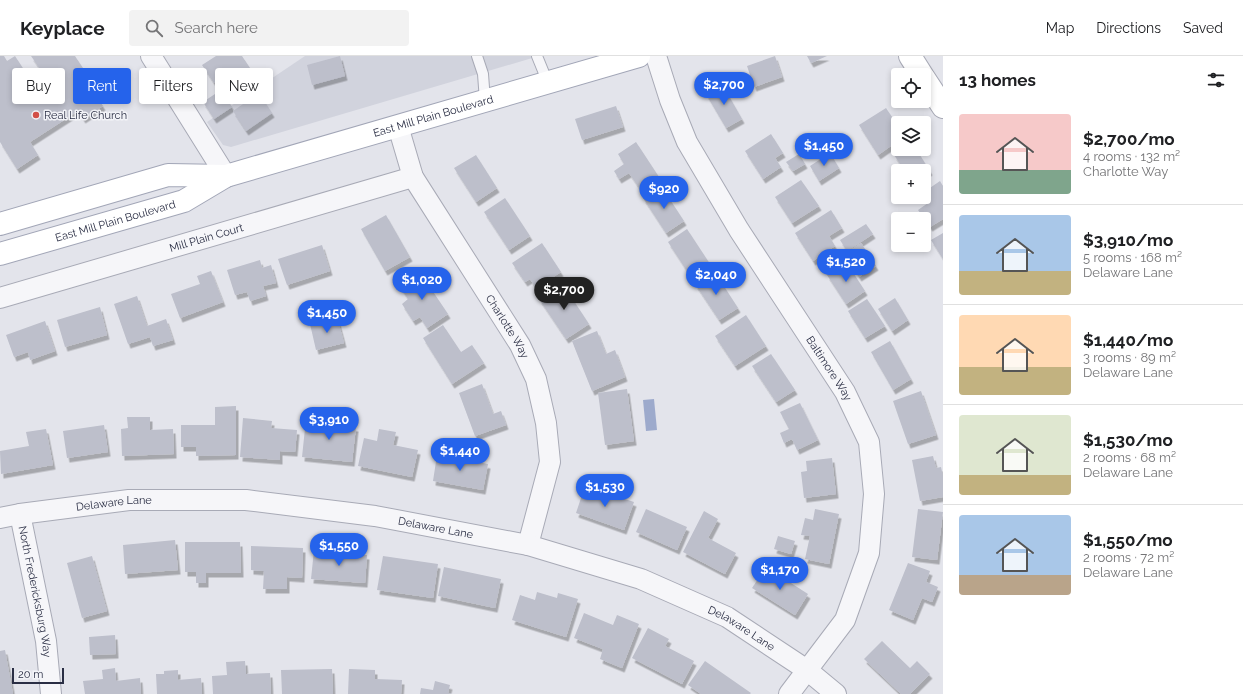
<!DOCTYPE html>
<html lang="en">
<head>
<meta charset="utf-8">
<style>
  :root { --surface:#fff; --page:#f2f2f2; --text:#202124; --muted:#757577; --line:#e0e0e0; --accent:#2563eb }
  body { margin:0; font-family:Raleway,sans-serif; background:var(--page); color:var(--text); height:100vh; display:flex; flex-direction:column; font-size:15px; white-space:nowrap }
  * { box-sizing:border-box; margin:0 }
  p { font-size:13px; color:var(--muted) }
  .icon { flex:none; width:22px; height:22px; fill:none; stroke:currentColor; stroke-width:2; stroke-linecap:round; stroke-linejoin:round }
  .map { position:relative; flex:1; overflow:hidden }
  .side { display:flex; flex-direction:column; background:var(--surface); width:300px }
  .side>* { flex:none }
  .banner { position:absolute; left:12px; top:12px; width:380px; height:36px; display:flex; gap:8px }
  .buttons { position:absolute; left:891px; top:12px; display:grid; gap:8px }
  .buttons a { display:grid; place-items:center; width:40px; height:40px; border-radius:4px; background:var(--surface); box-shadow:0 2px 6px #0003; font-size:20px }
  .scale { position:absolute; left:12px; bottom:10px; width:52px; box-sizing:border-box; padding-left:4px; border:2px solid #2a2e44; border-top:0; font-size:11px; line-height:14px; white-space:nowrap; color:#2a2e44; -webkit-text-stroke:3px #f3f4f8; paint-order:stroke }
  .price { position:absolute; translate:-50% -34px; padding:0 9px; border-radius:14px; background:var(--accent); color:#fff; font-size:13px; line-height:26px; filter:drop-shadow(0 1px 2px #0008) }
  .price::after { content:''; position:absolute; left:50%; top:24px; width:12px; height:9px; margin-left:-6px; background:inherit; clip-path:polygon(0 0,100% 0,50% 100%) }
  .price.selected { background:#222; color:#fff }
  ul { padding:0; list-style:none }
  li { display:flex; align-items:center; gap:12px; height:100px; padding:0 16px }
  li+li { border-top:1px solid var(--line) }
  li span { display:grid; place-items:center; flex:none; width:112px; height:80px; border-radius:4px; color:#555 }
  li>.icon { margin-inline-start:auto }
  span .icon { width:48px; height:48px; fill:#fffc; stroke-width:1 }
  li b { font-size:17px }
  h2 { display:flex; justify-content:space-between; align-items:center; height:48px; padding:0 16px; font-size:17px }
  .pill { padding:0 14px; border-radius:4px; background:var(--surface); box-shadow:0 2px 6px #0003; font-size:14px; line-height:36px }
  .pill.selected { background:var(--accent); color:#fff }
  header { display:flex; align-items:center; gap:24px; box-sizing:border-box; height:56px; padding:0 20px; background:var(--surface); border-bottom:1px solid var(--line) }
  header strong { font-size:19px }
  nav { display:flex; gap:22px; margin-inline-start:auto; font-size:14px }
  .search { width:280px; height:36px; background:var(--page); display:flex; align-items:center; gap:10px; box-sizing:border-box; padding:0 14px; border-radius:4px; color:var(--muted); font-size:15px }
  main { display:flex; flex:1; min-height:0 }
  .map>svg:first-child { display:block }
  .built { fill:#d1d3dd }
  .water { fill:#9daacc }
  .building { fill:#bdbfcb; filter:url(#shadow) }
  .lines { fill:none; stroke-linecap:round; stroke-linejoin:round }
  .service-casing { stroke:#a8aab6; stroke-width:12 }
  .minor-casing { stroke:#a8aab6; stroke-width:22 }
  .secondary-casing { stroke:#a8aab6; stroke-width:24 }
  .primary-casing { stroke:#a2a6b7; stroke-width:24 }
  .service { stroke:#f6f6f9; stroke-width:10 }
  .minor { stroke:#f6f6f9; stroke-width:20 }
  .secondary { stroke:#fff; stroke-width:22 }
  .primary { stroke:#fff; stroke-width:22 }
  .poi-dot { fill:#d24f47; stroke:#f3f4f8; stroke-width:1.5 }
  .labels { text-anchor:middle; stroke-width:3; stroke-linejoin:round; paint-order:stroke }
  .poi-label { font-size:11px; fill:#2a2e44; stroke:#f3f4f8; text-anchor:start }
  .street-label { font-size:11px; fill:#2a2e44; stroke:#f3f4f8 }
</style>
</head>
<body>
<header>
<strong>Keyplace</strong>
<div class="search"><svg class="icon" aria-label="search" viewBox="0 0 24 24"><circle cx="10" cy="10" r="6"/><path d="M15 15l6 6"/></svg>Search here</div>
<nav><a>Map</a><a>Directions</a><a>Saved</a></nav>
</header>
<main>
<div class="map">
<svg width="943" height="638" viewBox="0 0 943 638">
  <defs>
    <filter id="shadow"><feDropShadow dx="2.5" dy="4.5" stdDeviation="0" flood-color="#0004"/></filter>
  </defs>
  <rect width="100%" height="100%" fill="#e3e4eb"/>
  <path class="built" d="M305,0H539L231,91L223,89L207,66Z"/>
  <path class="water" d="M654,343L657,374L646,375L643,344Z"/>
  <g class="building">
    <path d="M0,0H4L7,5L15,0L28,20L40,13L31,0H75L98,35L95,38L103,50L83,63L78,55L30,86L38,99L17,113L0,86Z"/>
    <path d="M216,0H242L252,15L229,30L223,21L214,27L202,9Z"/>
    <path d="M340,0L345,20L312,29L307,9Z"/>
    <path d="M775,0L782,21L754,31L747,10Z"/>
    <path d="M807,0H827L811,7Z"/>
    <path d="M722,28L742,63L726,72L706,38Z"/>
    <path d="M221,34L232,51L214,63L203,46Z"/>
    <path d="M259,37L272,57L246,75L233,55Z"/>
    <path d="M616,50L623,71L582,84L575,63Z"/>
    <path d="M886,52L898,70V85L878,99L859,69Z"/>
    <path d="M771,78L783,97L775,102L781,111L763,123L745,95Z"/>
    <path d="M636,86L659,121L640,133L629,117L619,123L614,115L624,108L618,98Z"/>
    <path d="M904,93H916L930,115L924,118V115H905L894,99Z"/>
    <path d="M830,97L839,112L819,125L810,110Z"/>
    <path d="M799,98L805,108L793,115L786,106Z"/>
    <path d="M476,99L497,132L476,146L454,112Z"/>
    <path d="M801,124L819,150L792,167L775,141Z"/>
    <path d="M940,125L943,130V163L930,171L918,154L928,147L924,140V136Z"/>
    <path d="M661,130L684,165L666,177L643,142Z"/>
    <path d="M505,142L530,180L509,194L484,156Z"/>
    <path d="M831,154L842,172L829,180L835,190L813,205L795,177Z"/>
    <path d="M386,159L410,201L385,215L361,173Z"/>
    <path d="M866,168L873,178L847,195L840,184Z"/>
    <path d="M687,173L710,208L691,221L668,186Z"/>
    <path d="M943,177V203L931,184Z"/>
    <path d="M542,187L561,216L536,232L530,223L525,226L512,207Z"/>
    <path d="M861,187L876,210L859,221L845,198Z"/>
    <path d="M322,189L330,215L287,229L278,203Z"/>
    <path d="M260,204L262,212L271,209L276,227L263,230L266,240L250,245L247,236L235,239L227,214Z"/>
    <path d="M846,206L865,235L846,248L827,219Z"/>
    <path d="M211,215L223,246L180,262L171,238L200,228L197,220Z"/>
    <path d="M419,215L448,258L427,272L420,261L413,265L402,248L408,243L399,229Z"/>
    <path d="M714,215L738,252L719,264L695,228Z"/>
    <path d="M562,227L589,268L566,283L539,243Z"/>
    <path d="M137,240L147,270L166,263L173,284L153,290L150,281L128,288L114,248Z"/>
    <path d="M895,242L908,264L892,275L878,253Z"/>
    <path d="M867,243L885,270L865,282L848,255Z"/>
    <path d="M100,251L107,279L65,291L57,264Z"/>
    <path d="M746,259L766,290L735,310L715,280Z"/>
    <path d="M337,261L344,287L316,294L310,268Z"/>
    <path d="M45,265L55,295L30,304L28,296L14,301L6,279Z"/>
    <path d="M443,269L461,296L472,289L484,307L452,328L423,282Z"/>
    <path d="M597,275L606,298L615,294L625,321L592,335L572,285Z"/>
    <path d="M890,285L911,323L893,334L871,296Z"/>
    <path d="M771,298L795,334L776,346L752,310Z"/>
    <path d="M482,328L493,358L501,355L506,369L475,380L459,337Z"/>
    <path d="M627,333L634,385L605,389L598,337Z"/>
    <path d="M921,335L936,379L908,388L893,345Z"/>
    <path d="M800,347L818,384L797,394L792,383L784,387L780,377L789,373L780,356Z"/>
    <path d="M236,350V399L196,400V391H181V369H215V351Z"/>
    <path d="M127,361H150V374L173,373L174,398L122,400L121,373L128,372Z"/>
    <path d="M243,362L272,365L271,372L297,374L295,396L280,395V404L240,401Z"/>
    <path d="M306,363L337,366L336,369L356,371L352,406L302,401Z"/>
    <path d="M104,369L108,396L67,402L63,375Z"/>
    <path d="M46,373L53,409L1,418L0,395L29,390L26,376Z"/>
    <path d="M379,373L396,376L393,389L418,394L412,421L358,410L364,382L377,385Z"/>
    <path d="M437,399L488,408L483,434L433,425Z"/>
    <path d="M933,400L936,412L941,411L943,420V441L920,445L912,404Z"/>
    <path d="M832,402L836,438L804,442L801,416L807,415L806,405Z"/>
    <path d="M585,430L634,446L624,474L576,457Z"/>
    <path d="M646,453L687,471L677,494L636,476Z"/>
    <path d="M815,453L839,458L829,508L805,503L810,480L801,479L805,462L813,464Z"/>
    <path d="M918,453L943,456L937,504L912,501Z"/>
    <path d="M704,455L718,463L708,482L736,497L725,518L683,496Z"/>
    <path d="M778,480L795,485L791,498L774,493Z"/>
    <path d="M175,484L178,514L125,518L123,489Z"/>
    <path d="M185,486H240L241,517H206V527H196V516H185Z"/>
    <path d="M251,490L303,492L302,522L287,521V533H263L264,515L251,514Z"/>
    <path d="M314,494L367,499L365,527L311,523Z"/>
    <path d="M92,500L107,555L82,562L67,507Z"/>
    <path d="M383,500L438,508L433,542L377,534Z"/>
    <path d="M908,507L930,515L926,526L938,531L932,546L922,542L913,564L889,554Z"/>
    <path d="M444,511L501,523L495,552L438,540Z"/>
    <path d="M766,511L808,538L795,559L752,532Z"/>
    <path d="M537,536L557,542L558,537L578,543L566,581L512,564L520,539L535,544Z"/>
    <path d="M584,557L613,569L617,559L639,568L622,612L600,603L603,593L574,582Z"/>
    <path d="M648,572L669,583L665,590L694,605L682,628L632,602Z"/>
    <path d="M115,579L116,598L90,599L89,581Z"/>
    <path d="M882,585L910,612L917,605L930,618L910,638H901L864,603Z"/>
    <path d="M5,594L13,638H0V595Z"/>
    <path d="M245,605L246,618L270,617L271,638H213L212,620L227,619L226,606Z"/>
    <path d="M705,605L751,637L750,638H701L688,629Z"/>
    <path d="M115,612L116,625L140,622L141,638H85L83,625L103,623L102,614Z"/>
    <path d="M332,613L333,638H282L281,614Z"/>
    <path d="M349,613L375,614V623L402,624L401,638H348Z"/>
    <path d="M178,614V624L201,622L202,638H157L156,618H164V615Z"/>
    <path d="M435,625L450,629L448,637L452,638H420L421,632L433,634Z"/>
  </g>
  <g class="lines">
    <g class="service-casing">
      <g id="service">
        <path d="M477,0L483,18L485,45"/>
        <path d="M537,0L548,27"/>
      </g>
    </g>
    <g class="minor-casing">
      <g id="minor">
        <path d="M151,0L226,120"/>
        <path id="s1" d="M656,0L670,44L687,86L739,174L845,336L869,386L874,438L869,497L845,564L789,638"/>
        <path id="s2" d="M398,70L413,121L520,289L536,323L546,367L550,406L528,489"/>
        <path id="s3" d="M0,242L413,121"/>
        <path id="s4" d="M20,458L46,585L51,638"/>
        <path id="s5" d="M0,462L20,458L129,444H246L375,460L528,489L641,523L727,561L807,614L836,638"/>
      </g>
    </g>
    <g class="secondary-casing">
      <g id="secondary">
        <path d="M910,0L922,19"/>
        <path d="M924,22L943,51"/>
      </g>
    </g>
    <g class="primary-casing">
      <g id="primary">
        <path d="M0,168L168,119L226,120"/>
        <path id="s6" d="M0,198L184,145L226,120L639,0"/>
      </g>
    </g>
    <use href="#service" class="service"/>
    <use href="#minor" class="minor"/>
    <use href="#secondary" class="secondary"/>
    <use href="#primary" class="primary"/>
  </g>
  <circle class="poi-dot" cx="36" cy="59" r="4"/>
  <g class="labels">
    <g class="poi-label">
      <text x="44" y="63">Real Life Church</text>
    </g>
    <g class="street-label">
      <text dy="4" stroke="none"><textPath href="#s6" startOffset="456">East Mill Plain Boulevard</textPath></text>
      <text dy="4" stroke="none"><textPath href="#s6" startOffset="120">East Mill Plain Boulevard</textPath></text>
      <text dy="4" stroke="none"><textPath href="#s3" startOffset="215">Mill Plain Court</textPath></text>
      <text dy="4" stroke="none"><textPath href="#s2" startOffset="230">Charlotte Way</textPath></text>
      <text dy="4" stroke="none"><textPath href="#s1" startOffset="359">Baltimore Way</textPath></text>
      <text dy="4" stroke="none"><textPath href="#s5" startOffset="115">Delaware Lane</textPath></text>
      <text dy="4" stroke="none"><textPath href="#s5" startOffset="439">Delaware Lane</textPath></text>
      <text dy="4" stroke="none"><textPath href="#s4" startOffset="79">North Fredericksburg Way</textPath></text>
      <text dy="4" stroke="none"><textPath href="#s5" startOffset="763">Delaware Lane</textPath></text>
    </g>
  </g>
</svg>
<div class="buttons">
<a><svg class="icon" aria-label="locate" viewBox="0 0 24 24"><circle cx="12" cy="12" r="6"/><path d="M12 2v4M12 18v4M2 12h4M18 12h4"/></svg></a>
<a><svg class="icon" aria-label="layers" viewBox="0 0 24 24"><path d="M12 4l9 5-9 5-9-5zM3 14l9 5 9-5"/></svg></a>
<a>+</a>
<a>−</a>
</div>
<div class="scale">20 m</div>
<b class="price" style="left:724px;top:50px">$2,700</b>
<b class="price" style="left:824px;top:111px">$1,450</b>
<b class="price" style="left:664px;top:154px">$920</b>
<b class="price" style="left:846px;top:227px">$1,520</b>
<b class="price" style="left:716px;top:240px">$2,040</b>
<b class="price" style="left:422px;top:245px">$1,020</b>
<b class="price selected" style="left:564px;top:255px">$2,700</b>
<b class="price" style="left:327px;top:278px">$1,450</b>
<b class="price" style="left:329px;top:385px">$3,910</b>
<b class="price" style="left:460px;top:416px">$1,440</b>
<b class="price" style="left:605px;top:452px">$1,530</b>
<b class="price" style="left:339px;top:511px">$1,550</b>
<b class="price" style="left:780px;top:535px">$1,170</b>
<div class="banner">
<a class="pill">Buy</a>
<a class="pill selected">Rent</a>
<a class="pill">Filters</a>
<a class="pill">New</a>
</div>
</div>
<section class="side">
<h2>13 homes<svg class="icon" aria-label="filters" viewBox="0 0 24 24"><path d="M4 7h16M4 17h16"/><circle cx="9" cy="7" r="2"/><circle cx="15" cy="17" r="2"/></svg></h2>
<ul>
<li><span style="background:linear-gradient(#f6c9c9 70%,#7fa58c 0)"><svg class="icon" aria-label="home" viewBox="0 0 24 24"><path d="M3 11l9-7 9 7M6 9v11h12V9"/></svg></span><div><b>$2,700/mo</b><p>4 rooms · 132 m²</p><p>Charlotte Way</p></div></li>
<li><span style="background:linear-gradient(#a9c7e8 70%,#c2b280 0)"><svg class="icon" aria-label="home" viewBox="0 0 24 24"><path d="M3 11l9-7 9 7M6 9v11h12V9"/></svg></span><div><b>$3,910/mo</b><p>5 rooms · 168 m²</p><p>Delaware Lane</p></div></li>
<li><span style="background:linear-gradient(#ffd9b3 65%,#c2b280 0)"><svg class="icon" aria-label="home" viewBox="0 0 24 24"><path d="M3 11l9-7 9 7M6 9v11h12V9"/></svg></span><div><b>$1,440/mo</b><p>3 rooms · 89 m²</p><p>Delaware Lane</p></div></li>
<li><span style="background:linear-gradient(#dfe7d0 75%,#c2b280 0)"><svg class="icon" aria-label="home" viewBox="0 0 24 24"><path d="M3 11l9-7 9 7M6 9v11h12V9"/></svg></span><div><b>$1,530/mo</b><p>2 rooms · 68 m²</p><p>Delaware Lane</p></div></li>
<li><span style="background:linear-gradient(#a9c7e8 75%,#b9a48a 0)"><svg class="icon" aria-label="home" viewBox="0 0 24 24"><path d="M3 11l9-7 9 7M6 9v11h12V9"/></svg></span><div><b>$1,550/mo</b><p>2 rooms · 72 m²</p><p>Delaware Lane</p></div></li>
</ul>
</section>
</main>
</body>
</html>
